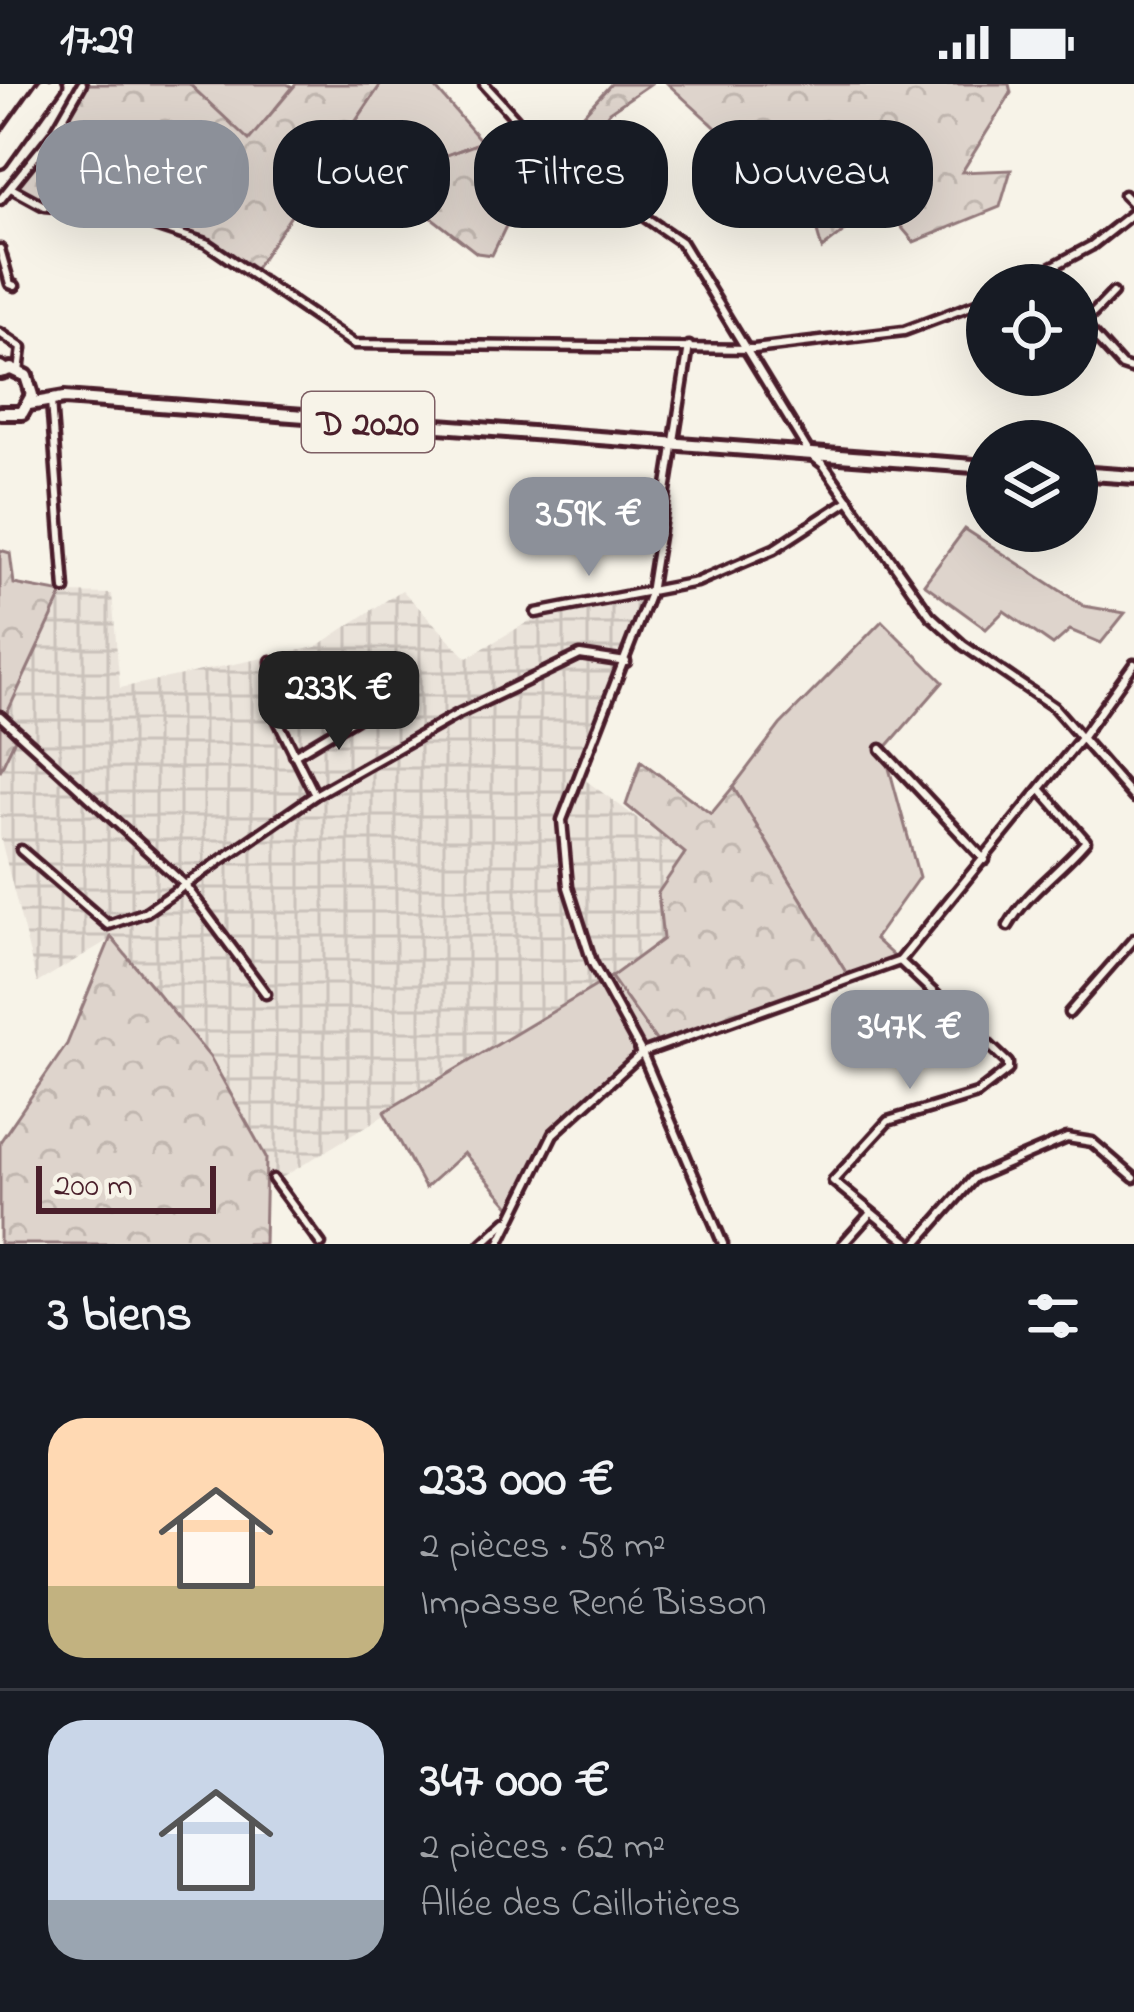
<!DOCTYPE html>
<html lang="fr">
<head>
<meta charset="utf-8">
<style>
  :root { --surface:#171b24; --page:#20242c; --text:#f1f3f6; --muted:#9ea1a6; --line:#363941; --accent:#8c9099 }
  body { margin:0; font-family:"Indie Flower",sans-serif; background:var(--page); color:var(--text); height:100vh; display:flex; flex-direction:column; font-size:45px; white-space:nowrap }
  * { box-sizing:border-box; margin:0 }
  p { font-size:39px; color:var(--muted) }
  .icon { flex:none; width:66px; height:66px; fill:none; stroke:currentColor; stroke-width:2; stroke-linecap:round; stroke-linejoin:round }
  .map { position:relative; height:1160px; overflow:hidden }
  .drawer { display:flex; flex-direction:column; background:var(--surface); flex:1 }
  .drawer>* { flex:none }
  .guide { position:absolute; left:36px; top:36px; width:1062px; height:108px; display:flex; gap:24px }
  .tools { position:absolute; left:966px; top:180px; display:grid; gap:24px }
  .tools a { display:grid; place-items:center; width:132px; height:132px; border-radius:50%; background:var(--surface); box-shadow:0 12px 48px #0002; font-size:60px }
  .scale { position:absolute; left:36px; bottom:30px; width:180px; box-sizing:border-box; padding-left:12px; border:6px solid #4a1f2b; border-top:0; font-size:33px; line-height:42px; white-space:nowrap; color:#4a1f2b; -webkit-text-stroke:9px #f7f3e8; paint-order:stroke }
  .price { position:absolute; translate:-50% -102px; padding:0 27px; border-radius:24px; background:var(--accent); color:#fff; font-size:39px; line-height:78px; filter:drop-shadow(0 3px 6px #0008) }
  .price::after { content:''; position:absolute; left:50%; top:72px; width:36px; height:27px; margin-left:-18px; background:inherit; clip-path:polygon(0 0,100% 0,50% 100%) }
  .price.active { background:#222; color:#fff }
  ul { padding:0; list-style:none }
  li { display:flex; align-items:center; gap:36px; height:300px; padding:0 48px }
  li+li { border-top:3px solid var(--line) }
  li span { display:grid; place-items:center; flex:none; width:336px; height:240px; border-radius:36px; color:#555 }
  li>.icon { margin-inline-start:auto }
  span .icon { width:144px; height:144px; fill:#fffc; stroke-width:1 }
  li b { font-size:51px }
  h2 { display:flex; justify-content:space-between; align-items:center; height:144px; padding:0 48px; font-size:51px }
  .pill { padding:0 42px; border-radius:48px; background:var(--surface); box-shadow:0 12px 48px #0002; font-size:42px; line-height:108px }
  .pill.active { background:var(--accent); color:#fff }
  .status { display:flex; justify-content:space-between; align-items:center; height:84px; padding:0 60px; background:var(--surface); direction:ltr }
  .status svg { height:33px; fill:currentColor }
  .map>svg:first-child { display:block }
  .industrial { fill:url(#industrial-grid) }
  .grass { fill:#ded4cc; stroke:#947a7c; stroke-width:3 }
  .forest { fill:url(#forest-crowns); stroke:#947a7c; stroke-width:3 }
  .lines { fill:none; stroke-linecap:round; stroke-linejoin:round }
  .street-casing { stroke:#4a1f2b; stroke-width:15 }
  .primary-casing { stroke:#4a1f2b; stroke-width:20 }
  .highway-casing { stroke:#4a1f2b; stroke-width:21 }
  .street { stroke:#f7f3e8; stroke-width:6 }
  .primary { stroke:#f7f3e8; stroke-width:10 }
  .highway { stroke:#f7f3e8; stroke-width:12 }
  .labels { text-anchor:middle; stroke-width:9; stroke-linejoin:round; paint-order:stroke }
  .shield { fill:#f7f3e8; stroke:#7e5f64; stroke-width:3 }
  .shield-label { font-size:36px; font-weight:bold; fill:#4a1f2b }
</style>
</head>
<body>
<div class="status"><b>17:29</b><svg viewBox="0 0 49 12"><path d="M0 12V9h3v3zM5 12V6h3v6zM10 12V3h3v9zM15 12V0h3v12zM26 1h20v11H26zM47 4h2v5h-2z"/></svg></div>
<div class="map">
<svg width="1134" height="1160" viewBox="0 0 1134 1160">
  <defs>
    <pattern id="industrial-grid" width="8" height="8" patternUnits="userSpaceOnUse" patternTransform="scale(3)"><rect width="8" height="8" fill="#eae3da"/><path d="M0 4h8M4 0v8" fill="none" stroke="#cac2bb"/></pattern>
    <pattern id="forest-crowns" width="20" height="18" patternUnits="userSpaceOnUse" patternTransform="scale(3)"><rect width="20" height="18" fill="#ded4cc"/><path d="M2 6a3 3 0 1 1 6 0M12 15a3 3 0 1 1 6 0" fill="none" stroke="#c0b6af"/></pattern>
  </defs>
  <rect width="100%" height="100%" fill="#f7f3e8"/>
  <filter id="ink" filterUnits="userSpaceOnUse"><feTurbulence type="fractalNoise" baseFrequency=".00833" numOctaves="2"/><feDisplacementMap in="SourceGraphic" scale="24" xChannelSelector="R" yChannelSelector="G"/><feConvolveMatrix kernelMatrix="1 2 1 2 8 2 1 2 1" color-interpolation-filters="sRGB"/></filter>
  <g filter="url(#ink)">
    <path class="industrial" d="M402,506L467,574L538,532L642,516L577,690L685,769L658,809L663,855L611,893L265,1104L266,1073L210,974L112,854L37,899L0,752V687L15,655L2,640L63,509L112,510L120,604L316,563Z"/>
    <g class="grass">
      <path d="M189,0H287L293,3L249,57Z"/>
      <path d="M381,0H432L482,58L382,95L314,100Z"/>
      <path d="M965,445L1084,522L1125,529L1101,559L1070,546L1053,561L1004,527L986,545L924,500Z"/>
      <path d="M882,537L943,598L884,666L919,793L875,855L899,877L850,895L733,703L780,641Z"/>
      <path d="M611,893L658,959C581,1011 556,1046 514,1127L464,1069L425,1104L384,1028Z"/>
    </g>
    <g class="forest">
      <path d="M85,0H189L249,56L296,0H381L252,189C209,164 163,140 114,127C80,119 46,119 13,106L60,46Z"/>
      <path d="M611,0H650L609,28L572,78L552,65Z"/>
      <path d="M668,0H1009L1011,9L962,88L1011,86L1000,123L914,158L881,119L822,165L810,123L839,102V74L791,54L758,82Z"/>
      <path d="M482,58L512,79L526,101L492,171L477,169L382,95Z"/>
      <path d="M0,466L10,469L14,500L63,509L2,640L15,655L0,687Z"/>
      <path d="M641,677L711,730L733,703L850,895L658,959L611,893L663,855L658,809L685,769L626,721Z"/>
      <path d="M111,853L210,973L266,1073L264,1160H0V1058L67,960Z"/>
    </g>
    <g class="lines">
      <g class="street-casing">
        <g id="street">
          <path d="M484,0L538,60L681,158L810,370L823,380L930,531L963,561L1054,623L1134,714"/>
          <path d="M11,104L44,122L112,128L206,159L354,260L754,265L904,247L987,216"/>
          <path d="M1124,111L1134,121"/>
          <path d="M0,116L54,49L82,0"/>
          <path d="M0,165L10,200L15,202"/>
          <path d="M1042,189L1051,201"/>
          <path d="M1018,201L1091,162L1134,128"/>
          <path d="M1077,233L1122,282L1134,286"/>
          <path d="M1083,240L1113,209"/>
          <path d="M0,249L22,264L19,288"/>
          <path d="M689,262L650,509L562,736L568,803L592,878L642,969L723,1160"/>
          <path d="M51,317L65,505"/>
          <path d="M536,529L697,498L774,465L849,416"/>
          <path d="M271,577L276,633L315,711"/>
          <path d="M0,632L185,801L266,910"/>
          <path d="M881,665L985,776"/>
          <path d="M294,671L363,630"/>
          <path d="M21,766L108,841L146,828L315,711L458,630L580,571L626,578"/>
          <path d="M1008,842C1028,807 1060,788 1086,757L1041,706"/>
          <path d="M900,877L1008,979V986L977,1010L888,1037L833,1097L910,1160"/>
          <path d="M1069,929L1134,855"/>
          <path d="M273,1095L321,1160"/>
          <path d="M482,1160L507,1137"/>
          <path d="M499,1160L553,1050L642,969L900,877L1082,653L1134,580"/>
          <path d="M843,1160L870,1130"/>
          <path d="M916,1160L974,1094L1067,1054L1092,1058L1134,1094"/>
        </g>
      </g>
      <g class="primary-casing">
        <g id="primary">
          <path d="M0,288L11,285L26,292L32,311L22,329H0"/>
          <path d="M29,320L64,314L987,383"/>
          <path d="M1077,389L1134,393"/>
        </g>
      </g>
      <g class="highway-casing">
        <g id="highway">
          <path d="M0,63L45,0"/>
          <path d="M0,77L55,0"/>
          <path d="M0,284L3,286"/>
        </g>
      </g>
      <use href="#street" class="street"/>
      <use href="#primary" class="primary"/>
      <use href="#highway" class="highway"/>
    </g>
  </g>
  <g class="labels">
    <rect class="shield" x="302" y="308" width="132" height="60" rx="9"/>
    <g class="shield-label">
      <text x="368" y="351">D 2020</text>
    </g>
  </g>
</svg>
<div class="tools">
<a><svg class="icon" aria-label="locate" viewBox="0 0 24 24"><circle cx="12" cy="12" r="6"/><path d="M12 2v4M12 18v4M2 12h4M18 12h4"/></svg></a>
<a><svg class="icon" aria-label="layers" viewBox="0 0 24 24"><path d="M12 4l9 5-9 5-9-5zM3 14l9 5 9-5"/></svg></a>
</div>
<div class="scale">200 m</div>
<b class="price" style="left:589px;top:495px">359K €</b>
<b class="price active" style="left:339px;top:669px">233K €</b>
<b class="price" style="left:910px;top:1008px">347K €</b>
<div class="guide">
<a class="pill active">Acheter</a>
<a class="pill">Louer</a>
<a class="pill">Filtres</a>
<a class="pill">Nouveau</a>
</div>
</div>
<section class="drawer">
<h2>3 biens<svg class="icon" aria-label="filters" viewBox="0 0 24 24"><path d="M4 7h16M4 17h16"/><circle cx="9" cy="7" r="2"/><circle cx="15" cy="17" r="2"/></svg></h2>
<ul>
<li><span style="background:linear-gradient(#ffd9b3 70%,#c2b280 0)"><svg class="icon" aria-label="home" viewBox="0 0 24 24"><path d="M3 11l9-7 9 7M6 9v11h12V9"/></svg></span><div><b>233 000 €</b><p>2 pièces · 58 m²</p><p>Impasse René Bisson</p></div></li>
<li><span style="background:linear-gradient(#c9d6e8 75%,#9aa5b1 0)"><svg class="icon" aria-label="home" viewBox="0 0 24 24"><path d="M3 11l9-7 9 7M6 9v11h12V9"/></svg></span><div><b>347 000 €</b><p>2 pièces · 62 m²</p><p>Allée des Caillotières</p></div></li>
</ul>
</section>
</body>
</html>
